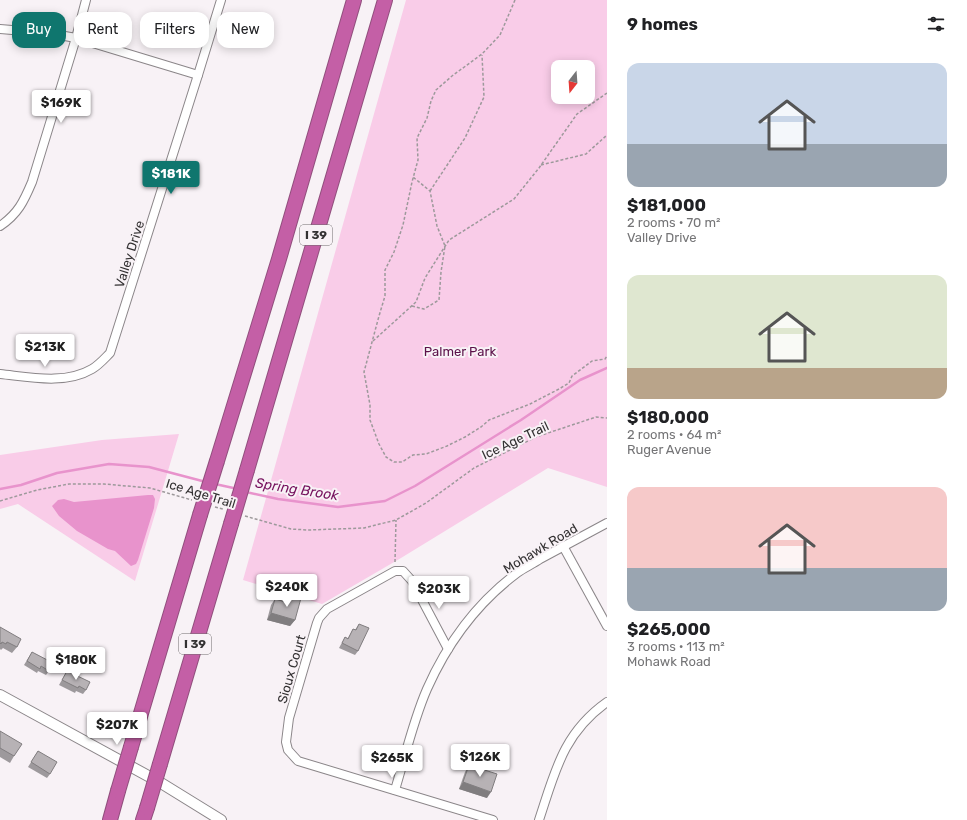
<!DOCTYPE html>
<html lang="en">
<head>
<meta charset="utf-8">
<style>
  :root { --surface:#fff; --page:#f2f2f2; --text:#202124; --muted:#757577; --accent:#0f766e }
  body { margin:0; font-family:Rubik,sans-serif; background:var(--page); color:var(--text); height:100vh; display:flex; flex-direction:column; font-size:15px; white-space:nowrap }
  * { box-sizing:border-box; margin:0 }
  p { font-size:13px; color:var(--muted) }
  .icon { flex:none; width:22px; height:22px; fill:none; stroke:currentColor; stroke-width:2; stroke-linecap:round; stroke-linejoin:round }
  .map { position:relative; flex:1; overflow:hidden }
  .panel { display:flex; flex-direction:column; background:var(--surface); width:360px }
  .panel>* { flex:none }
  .hud { position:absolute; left:12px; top:12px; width:380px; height:36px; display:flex; gap:8px }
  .needle { width:26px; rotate:197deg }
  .tools { position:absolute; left:551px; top:60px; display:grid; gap:8px }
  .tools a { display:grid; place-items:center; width:44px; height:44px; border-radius:8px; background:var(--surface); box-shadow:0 2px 10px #0003; font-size:20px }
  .price { position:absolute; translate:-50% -34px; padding:0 9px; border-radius:4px; background:#fff; color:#222; font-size:13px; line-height:26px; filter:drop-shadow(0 1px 2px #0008) }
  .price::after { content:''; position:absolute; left:50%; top:24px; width:12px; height:9px; margin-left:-6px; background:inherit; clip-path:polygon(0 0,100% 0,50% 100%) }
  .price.selected { background:var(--accent); color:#fff }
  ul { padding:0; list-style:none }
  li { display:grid; align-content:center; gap:8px; height:212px; padding:0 20px }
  li span { display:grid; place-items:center; height:124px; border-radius:12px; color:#555 }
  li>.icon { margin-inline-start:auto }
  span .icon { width:72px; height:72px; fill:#fffc; stroke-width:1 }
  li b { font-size:17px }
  h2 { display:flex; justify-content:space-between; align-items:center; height:48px; padding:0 20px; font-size:17px }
  .tag { padding:0 14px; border-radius:12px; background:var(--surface); box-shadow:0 2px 10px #0003; font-size:14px; line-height:36px }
  .tag.selected { background:var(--accent); color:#fff }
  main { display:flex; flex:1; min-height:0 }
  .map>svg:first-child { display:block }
  .green { fill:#f9cce8; fill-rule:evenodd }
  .water { fill:#e893cc }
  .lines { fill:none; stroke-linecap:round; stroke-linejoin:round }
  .stream { stroke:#e893cc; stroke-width:2.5 }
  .minor-casing { stroke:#8b8689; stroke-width:10 }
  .tertiary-casing { stroke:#8b8689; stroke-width:12 }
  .motorway-casing { stroke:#914f7d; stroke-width:16 }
  .path { stroke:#9d999b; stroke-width:1.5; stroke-dasharray:3 2; stroke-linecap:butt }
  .minor { stroke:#fff; stroke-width:8 }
  .tertiary { stroke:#fff; stroke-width:10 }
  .motorway { stroke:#c45fa6; stroke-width:14 }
  .motorway-bridge-casing { stroke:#914f7d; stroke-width:16; stroke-linecap:butt }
  .motorway-bridge { stroke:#c45fa6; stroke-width:14 }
  .wall { fill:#9d999c }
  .shaded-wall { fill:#807d7f }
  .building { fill:#b7b2b5; stroke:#807d7f }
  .labels { text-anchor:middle; stroke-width:4; stroke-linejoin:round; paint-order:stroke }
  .shield { fill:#f8f2f6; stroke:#6e6b6d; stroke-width:1 }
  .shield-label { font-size:12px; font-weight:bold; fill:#333132 }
  .street-label { font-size:13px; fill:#333132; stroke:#f8f2f6 }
  .park-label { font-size:13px; fill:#5b1149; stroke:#f8f2f6 }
  .water-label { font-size:14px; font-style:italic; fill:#75105d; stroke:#f8f2f6 }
</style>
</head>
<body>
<main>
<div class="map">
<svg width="607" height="820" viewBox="0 0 607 820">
  <rect width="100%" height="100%" fill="#f8f2f6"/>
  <g class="green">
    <path d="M406,0H607V487L548,468L401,558L322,604L243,580ZM558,67H588V97H558Z"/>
    <path d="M179,434L135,581L18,504L0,509V455L102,440Z"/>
  </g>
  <path class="water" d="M148,495H153L155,499L154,508L138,560L136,564L131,566L115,551L108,549L77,531L59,516L52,506L58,500L64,499L74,502Z"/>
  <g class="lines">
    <g class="stream">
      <path d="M215,484L238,489"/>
      <path d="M0,489L21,485L57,473L109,464L149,467L206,482"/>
      <path d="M246,492L278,499L338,507L385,501L415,486L521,420L580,380L607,368"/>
    </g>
    <g class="minor-casing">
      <g id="minor">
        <path d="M0,29L48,33L76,38L198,75"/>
        <path d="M0,226C18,214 24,201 32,182L76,38L86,0"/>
        <path d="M0,374C29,377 65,385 92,369C99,365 104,359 110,353L198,75L221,0"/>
        <path d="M563,546L607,626"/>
        <path d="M448,649L412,581L403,571H395L327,609L319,618L317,623L289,718L286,742L288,750L298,761L493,820"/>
        <path d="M395,790C405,757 413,721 427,689C447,644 477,603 517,573C524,568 533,564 540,559C562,547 585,535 607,523"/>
        <path d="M539,820C555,772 563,733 607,702"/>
      </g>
    </g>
    <g class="tertiary-casing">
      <path id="tertiary" d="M0,695L161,783L221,820"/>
    </g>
    <g class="motorway-casing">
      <g id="motorway">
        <path d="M217,461L279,259L354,0"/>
        <path d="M247,470L385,0"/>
        <path d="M131,747L200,515"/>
        <path d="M160,764L231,524"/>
        <path d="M110,820L118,791"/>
        <path d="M143,820L147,808"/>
      </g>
    </g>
    <g class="path">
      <path d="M515,0L500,35L482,54L452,76L436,90L431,101L427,118L417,138L418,160L412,182L403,225L394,252L385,270V296L379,316L364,372L370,405V420L379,444L386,457L394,462H402L413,455L426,454L447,446L465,437L481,427L489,420L530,404L559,389L569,383L572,376L592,361L605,359L607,356"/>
      <path d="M541,165L586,154L607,135"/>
      <path d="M430,191L465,138L484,97L482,55"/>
      <path d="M412,306L424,309L439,300L441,272L445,246L437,226L430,191L413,177"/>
      <path d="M373,341L416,302L425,278L449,240L514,199L539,168L577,114L607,93"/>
      <path d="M0,501L37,490L69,484H104L150,488L192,500"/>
      <path d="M215,507L223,509"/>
      <path d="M245,516L291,529L308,530L364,528L396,520L426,503L474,468L536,437L596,417L607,418"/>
      <path d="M395,562L396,520"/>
    </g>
    <use href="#minor" class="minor"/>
    <use href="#tertiary" class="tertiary"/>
    <use href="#motorway" class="motorway"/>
    <g class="motorway-bridge-casing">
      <g id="motorway-bridge">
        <path d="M200,515L217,461"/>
        <path d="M231,524L247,470"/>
        <path d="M118,791L131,747"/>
        <path d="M147,808L160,764"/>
      </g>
    </g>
    <use href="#motorway-bridge" class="motorway-bridge"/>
  </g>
  <g class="wall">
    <path d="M291,595L295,620L290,626L267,620L271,605L275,599L286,602Z"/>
    <path d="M359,624L358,651L355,655L339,648L345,637L348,638L353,629L355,630Z"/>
    <path d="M0,627L17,647L12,653L3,648L1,650L0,649Z"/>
    <path d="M32,652L49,671L46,675L38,671L37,673L24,665Z"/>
    <path d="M67,671L86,690L83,694L76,691L75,693L59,685Z"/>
    <path d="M0,731L14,756L10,763L0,757Z"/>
    <path d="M38,751L50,774L47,778L28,767Z"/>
    <path d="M469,765L487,798L459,789L465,772Z"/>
  </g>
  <g class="shaded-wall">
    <path d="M271,613L295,620L290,626L267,620Z"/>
    <path d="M463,782L491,792L487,798L459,789Z"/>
  </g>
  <g class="building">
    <path d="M291,595L301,598L295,620L271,613L275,599L289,603Z"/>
    <path d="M359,624L369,628L358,651L342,643L345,637L348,639L353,629L356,630Z"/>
    <path d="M0,627L21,639L17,647L7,642L6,644L2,642L1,644L0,643Z"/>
    <path d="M32,652L53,663L49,671L41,666L40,669L27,661Z"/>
    <path d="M67,671L90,682L86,690L79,686L78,688L62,680Z"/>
    <path d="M0,731L22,744L14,756L0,748Z"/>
    <path d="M38,751L57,762L50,774L31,762Z"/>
    <path d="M469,765L497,774L491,792L463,782Z"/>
  </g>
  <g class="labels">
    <g class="shield">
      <rect x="300" y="225" width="32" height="20" rx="3"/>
      <rect x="179" y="634" width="32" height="20" rx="3"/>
    </g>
    <g class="shield-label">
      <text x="316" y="239">I 39</text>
      <text x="195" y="648">I 39</text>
    </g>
    <g class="street-label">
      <text transform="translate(129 254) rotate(-72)" y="5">Valley Drive</text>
      <text transform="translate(515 440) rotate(-25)" y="5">Ice Age Trail</text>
      <text transform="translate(201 493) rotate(17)" y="5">Ice Age Trail</text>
      <text transform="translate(540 548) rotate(-31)" y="5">Mohawk Road</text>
      <text transform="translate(291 669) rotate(-74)" y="5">Sioux Court</text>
    </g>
    <g class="park-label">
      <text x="460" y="356">Palmer Park</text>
    </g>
    <g class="water-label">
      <text transform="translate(297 489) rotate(9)" y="5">Spring Brook</text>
    </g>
  </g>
</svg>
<div class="tools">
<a><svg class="needle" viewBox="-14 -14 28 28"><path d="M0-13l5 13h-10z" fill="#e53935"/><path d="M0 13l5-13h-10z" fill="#757577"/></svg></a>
</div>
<b class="price" style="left:61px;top:124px">$169K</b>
<b class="price selected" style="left:171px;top:195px">$181K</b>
<b class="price" style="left:45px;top:368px">$213K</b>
<b class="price" style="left:287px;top:608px">$240K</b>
<b class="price" style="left:439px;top:610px">$203K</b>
<b class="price" style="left:76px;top:681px">$180K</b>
<b class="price" style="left:117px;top:746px">$207K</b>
<b class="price" style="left:480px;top:778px">$126K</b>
<b class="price" style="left:392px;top:779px">$265K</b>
<div class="hud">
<a class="tag selected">Buy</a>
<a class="tag">Rent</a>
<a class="tag">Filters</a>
<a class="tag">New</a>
</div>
</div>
<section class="panel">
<h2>9 homes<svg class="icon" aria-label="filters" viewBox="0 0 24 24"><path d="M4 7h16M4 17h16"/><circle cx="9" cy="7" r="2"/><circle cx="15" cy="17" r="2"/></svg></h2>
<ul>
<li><span style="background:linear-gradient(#c9d6e8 65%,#9aa5b1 0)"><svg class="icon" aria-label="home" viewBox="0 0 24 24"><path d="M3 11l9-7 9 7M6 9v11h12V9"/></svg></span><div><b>$181,000</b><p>2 rooms · 70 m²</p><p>Valley Drive</p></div></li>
<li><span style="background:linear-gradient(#dfe7d0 75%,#b9a48a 0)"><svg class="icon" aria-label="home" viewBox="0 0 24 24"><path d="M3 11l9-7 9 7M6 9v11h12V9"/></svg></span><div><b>$180,000</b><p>2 rooms · 64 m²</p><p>Ruger Avenue</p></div></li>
<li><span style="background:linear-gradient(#f6c9c9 65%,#9aa5b1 0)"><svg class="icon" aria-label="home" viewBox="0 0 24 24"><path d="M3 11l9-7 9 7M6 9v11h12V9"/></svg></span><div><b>$265,000</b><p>3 rooms · 113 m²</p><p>Mohawk Road</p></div></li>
</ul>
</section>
</main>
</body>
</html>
